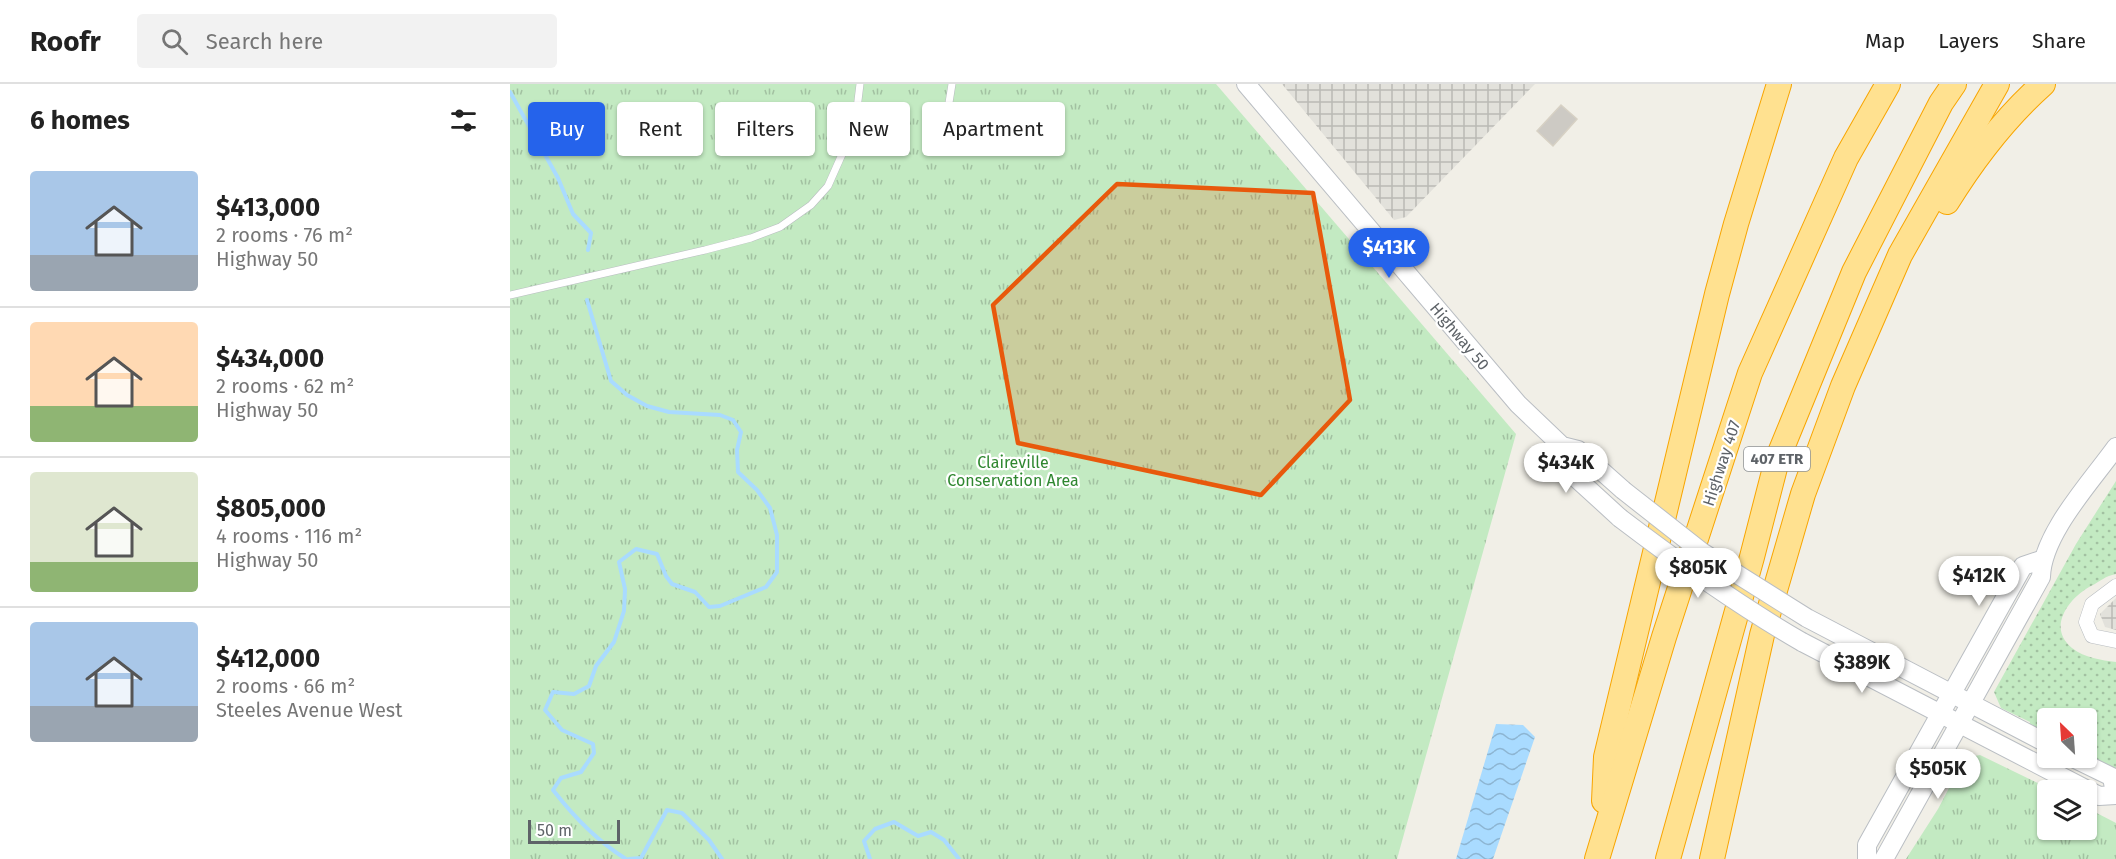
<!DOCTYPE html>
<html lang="en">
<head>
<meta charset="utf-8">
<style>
  :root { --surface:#fff; --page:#f2f2f2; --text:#222; --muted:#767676; --line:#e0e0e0; --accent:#2563eb }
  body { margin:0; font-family:"Fira Sans",sans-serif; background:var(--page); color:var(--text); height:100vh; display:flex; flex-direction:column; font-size:22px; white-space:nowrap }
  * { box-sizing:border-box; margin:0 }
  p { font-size:20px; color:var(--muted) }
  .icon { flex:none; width:33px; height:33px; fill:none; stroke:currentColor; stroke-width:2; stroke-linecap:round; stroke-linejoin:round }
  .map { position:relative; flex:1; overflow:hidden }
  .side { display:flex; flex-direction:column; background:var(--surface); width:510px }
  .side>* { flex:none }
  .guide { position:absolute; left:18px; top:18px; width:570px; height:54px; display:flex; gap:12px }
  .needle { width:39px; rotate:335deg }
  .tools { position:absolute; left:1527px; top:624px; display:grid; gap:12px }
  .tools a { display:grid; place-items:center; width:60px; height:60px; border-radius:6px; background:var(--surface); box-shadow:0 2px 4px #0004; font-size:30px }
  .scale { position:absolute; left:18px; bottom:15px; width:92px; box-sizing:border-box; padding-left:6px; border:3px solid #5e6368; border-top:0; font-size:16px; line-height:21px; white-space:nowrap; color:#5e6368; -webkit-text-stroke:4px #fff; paint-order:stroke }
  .price { position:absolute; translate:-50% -51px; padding:0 14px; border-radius:21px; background:#fff; color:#222; font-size:20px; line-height:39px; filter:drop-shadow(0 2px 3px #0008) }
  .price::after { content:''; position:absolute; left:50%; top:36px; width:18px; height:14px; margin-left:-9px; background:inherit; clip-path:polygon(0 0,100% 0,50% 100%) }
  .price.on { background:var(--accent); color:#fff }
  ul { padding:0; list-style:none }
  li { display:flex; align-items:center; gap:18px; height:150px; padding:0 30px }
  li+li { border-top:2px solid var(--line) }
  li span { display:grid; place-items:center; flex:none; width:168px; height:120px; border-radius:6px; color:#555 }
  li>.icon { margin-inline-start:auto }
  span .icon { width:72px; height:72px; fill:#fffc; stroke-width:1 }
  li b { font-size:26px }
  h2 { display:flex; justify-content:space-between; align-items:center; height:72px; padding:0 30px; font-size:26px }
  .tag { padding:0 21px; border-radius:6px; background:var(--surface); box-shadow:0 2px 4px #0004; font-size:21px; line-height:54px }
  .tag.on { background:var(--accent); color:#fff }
  header { display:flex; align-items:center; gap:36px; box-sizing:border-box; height:84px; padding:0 30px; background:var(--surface); border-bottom:2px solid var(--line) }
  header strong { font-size:28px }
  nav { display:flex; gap:33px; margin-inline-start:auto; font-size:21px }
  .search { width:420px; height:54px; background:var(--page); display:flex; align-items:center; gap:15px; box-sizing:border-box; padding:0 21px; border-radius:6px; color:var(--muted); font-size:22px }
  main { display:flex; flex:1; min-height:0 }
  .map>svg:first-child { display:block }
  .industrial { fill:url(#industrial-grid) }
  .grass { fill:url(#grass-dots) }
  .park { fill:url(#park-tufts) }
  .water { fill:url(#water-waves) }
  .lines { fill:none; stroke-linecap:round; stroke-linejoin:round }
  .stream { stroke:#a9dbff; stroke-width:4 }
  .building { fill:#cdcac4; stroke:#d7d1c4; stroke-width:1.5 }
  .lane-casing { stroke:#b9bdc1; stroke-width:8 }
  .street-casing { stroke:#b9bdc1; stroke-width:15 }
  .secondary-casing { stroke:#babec3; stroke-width:20 }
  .highway-casing { stroke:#f8a500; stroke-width:26 }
  .lane { stroke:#fff; stroke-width:7 }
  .street { stroke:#fff; stroke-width:14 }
  .secondary { stroke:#fff; stroke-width:18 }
  .highway { stroke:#ffe190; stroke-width:24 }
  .secondary-bridge-casing { stroke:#babec3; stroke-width:20; stroke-linecap:butt }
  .secondary-bridge { stroke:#fff; stroke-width:18 }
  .marked { fill:#e8590c; fill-opacity:0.2; stroke:#e8590c; stroke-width:4.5; stroke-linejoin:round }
  .labels { text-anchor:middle; stroke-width:4.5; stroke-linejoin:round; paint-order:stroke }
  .shield { fill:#fff; stroke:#8e9295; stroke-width:1.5 }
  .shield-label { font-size:15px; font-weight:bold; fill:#5e6368 }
  .street-label { font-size:16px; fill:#5e6368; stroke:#fff }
  .park-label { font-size:16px; fill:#2f8730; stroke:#fff }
</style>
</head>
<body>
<header>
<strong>Roofr</strong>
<div class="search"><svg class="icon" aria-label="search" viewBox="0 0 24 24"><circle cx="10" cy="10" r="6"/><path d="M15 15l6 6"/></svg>Search here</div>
<nav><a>Map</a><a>Layers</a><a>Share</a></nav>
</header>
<main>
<section class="side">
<h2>6 homes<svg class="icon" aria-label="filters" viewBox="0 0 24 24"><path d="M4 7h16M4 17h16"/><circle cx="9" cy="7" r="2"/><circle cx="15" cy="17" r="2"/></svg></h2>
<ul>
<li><span style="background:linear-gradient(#a9c7e8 70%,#9aa5b1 0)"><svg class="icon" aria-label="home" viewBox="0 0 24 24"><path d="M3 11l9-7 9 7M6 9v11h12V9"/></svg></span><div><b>$413,000</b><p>2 rooms · 76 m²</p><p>Highway 50</p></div></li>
<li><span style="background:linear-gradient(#ffd9b3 70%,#8fb573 0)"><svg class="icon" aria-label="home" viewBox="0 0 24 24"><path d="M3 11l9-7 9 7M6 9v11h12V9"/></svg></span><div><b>$434,000</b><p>2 rooms · 62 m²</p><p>Highway 50</p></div></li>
<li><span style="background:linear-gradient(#dfe7d0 75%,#8fb573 0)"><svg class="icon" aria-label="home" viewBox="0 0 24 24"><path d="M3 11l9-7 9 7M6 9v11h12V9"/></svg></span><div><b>$805,000</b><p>4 rooms · 116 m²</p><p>Highway 50</p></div></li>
<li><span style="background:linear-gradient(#a9c7e8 70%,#9aa5b1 0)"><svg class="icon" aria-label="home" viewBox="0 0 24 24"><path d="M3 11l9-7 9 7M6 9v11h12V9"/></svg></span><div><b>$412,000</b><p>2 rooms · 66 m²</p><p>Steeles Avenue West</p></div></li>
</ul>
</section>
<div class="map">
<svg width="1606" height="775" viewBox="0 0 1606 775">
  <defs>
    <pattern id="industrial-grid" width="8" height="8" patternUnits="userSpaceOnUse" patternTransform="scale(1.5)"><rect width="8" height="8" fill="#e2e1db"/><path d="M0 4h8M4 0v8" fill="none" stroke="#babab5"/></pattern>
    <pattern id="grass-dots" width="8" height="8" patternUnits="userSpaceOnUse" patternTransform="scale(1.5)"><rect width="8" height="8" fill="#c3eac2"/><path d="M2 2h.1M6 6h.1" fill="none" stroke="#a2c1a1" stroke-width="1.8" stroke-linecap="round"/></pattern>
    <pattern id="park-tufts" width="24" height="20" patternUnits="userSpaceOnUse" patternTransform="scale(1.5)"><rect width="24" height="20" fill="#c3eac2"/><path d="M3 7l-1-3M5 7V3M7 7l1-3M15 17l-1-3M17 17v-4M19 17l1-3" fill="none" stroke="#a2c1a1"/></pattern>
    <pattern id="water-waves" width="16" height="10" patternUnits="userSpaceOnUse" patternTransform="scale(1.5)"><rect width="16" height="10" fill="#a9dbff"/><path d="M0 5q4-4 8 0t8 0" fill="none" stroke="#8db5d2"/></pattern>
  </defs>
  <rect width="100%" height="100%" fill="#f1efe7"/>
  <g class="industrial">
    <path d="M772,0H1025L896,133L884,136Z"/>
    <path d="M1606,514V546L1595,543L1590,530Z"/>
  </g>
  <path class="grass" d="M1606,397V490C1595,492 1591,497 1581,502C1560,513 1536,543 1562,564C1575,574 1591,576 1606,578V687L1577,671L1576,634H1538L1537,651L1519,642L1520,638L1491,624L1484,608L1566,460Z"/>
  <g class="park">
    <path d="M0,0H706L1006,350L887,775H0Z"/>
    <path d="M1470,671L1542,706H1538V746H1576L1577,724L1606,739V775H1396L1428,725L1449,685L1460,673Z"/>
  </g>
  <path class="water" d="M986,640L1013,641L1025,653L983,775H946Z"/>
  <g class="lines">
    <g class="stream">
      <path d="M0,8L48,94L63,130L81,149L78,166"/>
      <path d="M77,216L101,297L117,311L137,322L159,328L210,331L223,336L231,348L227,366L228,388L247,406L260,424L267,451V488L256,503L210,522L199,523L185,508L162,500L156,492L147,470L126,465L109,478L115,505L114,527L104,558L86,582L79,602L64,610L43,608L35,626L52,646L83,660L84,669L71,688L51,694L43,706C64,733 87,757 116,775"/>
      <path d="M119,775L131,774L157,726L172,729L199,756L212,775"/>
      <path d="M360,775L354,757L365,745L384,738L408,752L421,748L434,756L449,775"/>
    </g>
  </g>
  <path class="building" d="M1051,21L1067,35L1043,62L1027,47Z"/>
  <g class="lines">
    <g class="lane-casing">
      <g id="lane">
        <path d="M438,25L442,0"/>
        <path d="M0,211L195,166L241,154L270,143L301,121L318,102L345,41L350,0"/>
      </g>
    </g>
    <g class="street-casing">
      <path id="street" d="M1606,502L1582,520L1576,538L1582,552L1606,557"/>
    </g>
    <g class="secondary-casing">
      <g id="secondary">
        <path d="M736,0L1008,320L1052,362L1068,366L1113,406"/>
        <path d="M1052,362L1053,382L1110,434"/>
        <path d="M1297,534L1538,660"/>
        <path d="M1292,558L1589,712L1606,711"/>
        <path d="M1563,674L1602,693L1605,710"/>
        <path d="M1357,775V761L1513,482L1531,476"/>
        <path d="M1374,775L1531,493C1532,450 1581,398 1606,363"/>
      </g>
    </g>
    <g class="highway-casing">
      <g id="highway">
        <path d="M1437,118C1463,76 1496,33 1533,0"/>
        <path d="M1094,717L1096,673L1207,210L1226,140L1269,0"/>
        <path d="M1087,775L1154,553L1240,289L1336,74L1378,0"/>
        <path d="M1158,775L1242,473L1267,376L1344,188L1431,19L1444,0"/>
        <path d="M1202,775L1252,551L1293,410L1333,302L1390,171L1487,0"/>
      </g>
    </g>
    <use href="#lane" class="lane"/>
    <use href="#street" class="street"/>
    <use href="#secondary" class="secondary"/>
    <use href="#highway" class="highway"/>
    <g class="secondary-bridge-casing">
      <g id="secondary-bridge">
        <path d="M1113,406L1192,468L1297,534"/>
        <path d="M1110,434C1169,479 1228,521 1292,558"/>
      </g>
    </g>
    <use href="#secondary-bridge" class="secondary-bridge"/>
  </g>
  <path class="marked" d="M607,100L803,109L840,316L751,411L508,359L483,221Z"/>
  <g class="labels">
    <rect class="shield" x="1234" y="363" width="66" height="24" rx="4.5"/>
    <g class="shield-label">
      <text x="1267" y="380">407 ETR</text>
    </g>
    <g class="street-label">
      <text transform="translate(950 252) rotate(50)" y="6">Highway 50</text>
      <text transform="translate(1211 379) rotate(-72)" y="6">Highway 407</text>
    </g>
    <g class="park-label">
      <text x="503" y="384">Claireville<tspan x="503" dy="18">Conservation Area</tspan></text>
    </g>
  </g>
</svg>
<div class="tools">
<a><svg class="needle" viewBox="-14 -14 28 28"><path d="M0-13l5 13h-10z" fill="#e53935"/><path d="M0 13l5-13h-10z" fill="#767676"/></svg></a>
<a><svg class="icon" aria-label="layers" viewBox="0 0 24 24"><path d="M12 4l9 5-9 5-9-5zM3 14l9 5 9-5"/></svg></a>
</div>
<div class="scale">50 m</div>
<b class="price on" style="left:879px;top:195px">$413K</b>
<b class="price" style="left:1056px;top:410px">$434K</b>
<b class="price" style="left:1188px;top:515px">$805K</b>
<b class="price" style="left:1469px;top:523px">$412K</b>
<b class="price" style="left:1352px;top:610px">$389K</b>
<b class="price" style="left:1428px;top:716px">$505K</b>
<div class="guide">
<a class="tag on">Buy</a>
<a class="tag">Rent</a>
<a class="tag">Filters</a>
<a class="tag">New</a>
<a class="tag">Apartment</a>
</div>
</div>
</main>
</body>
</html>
